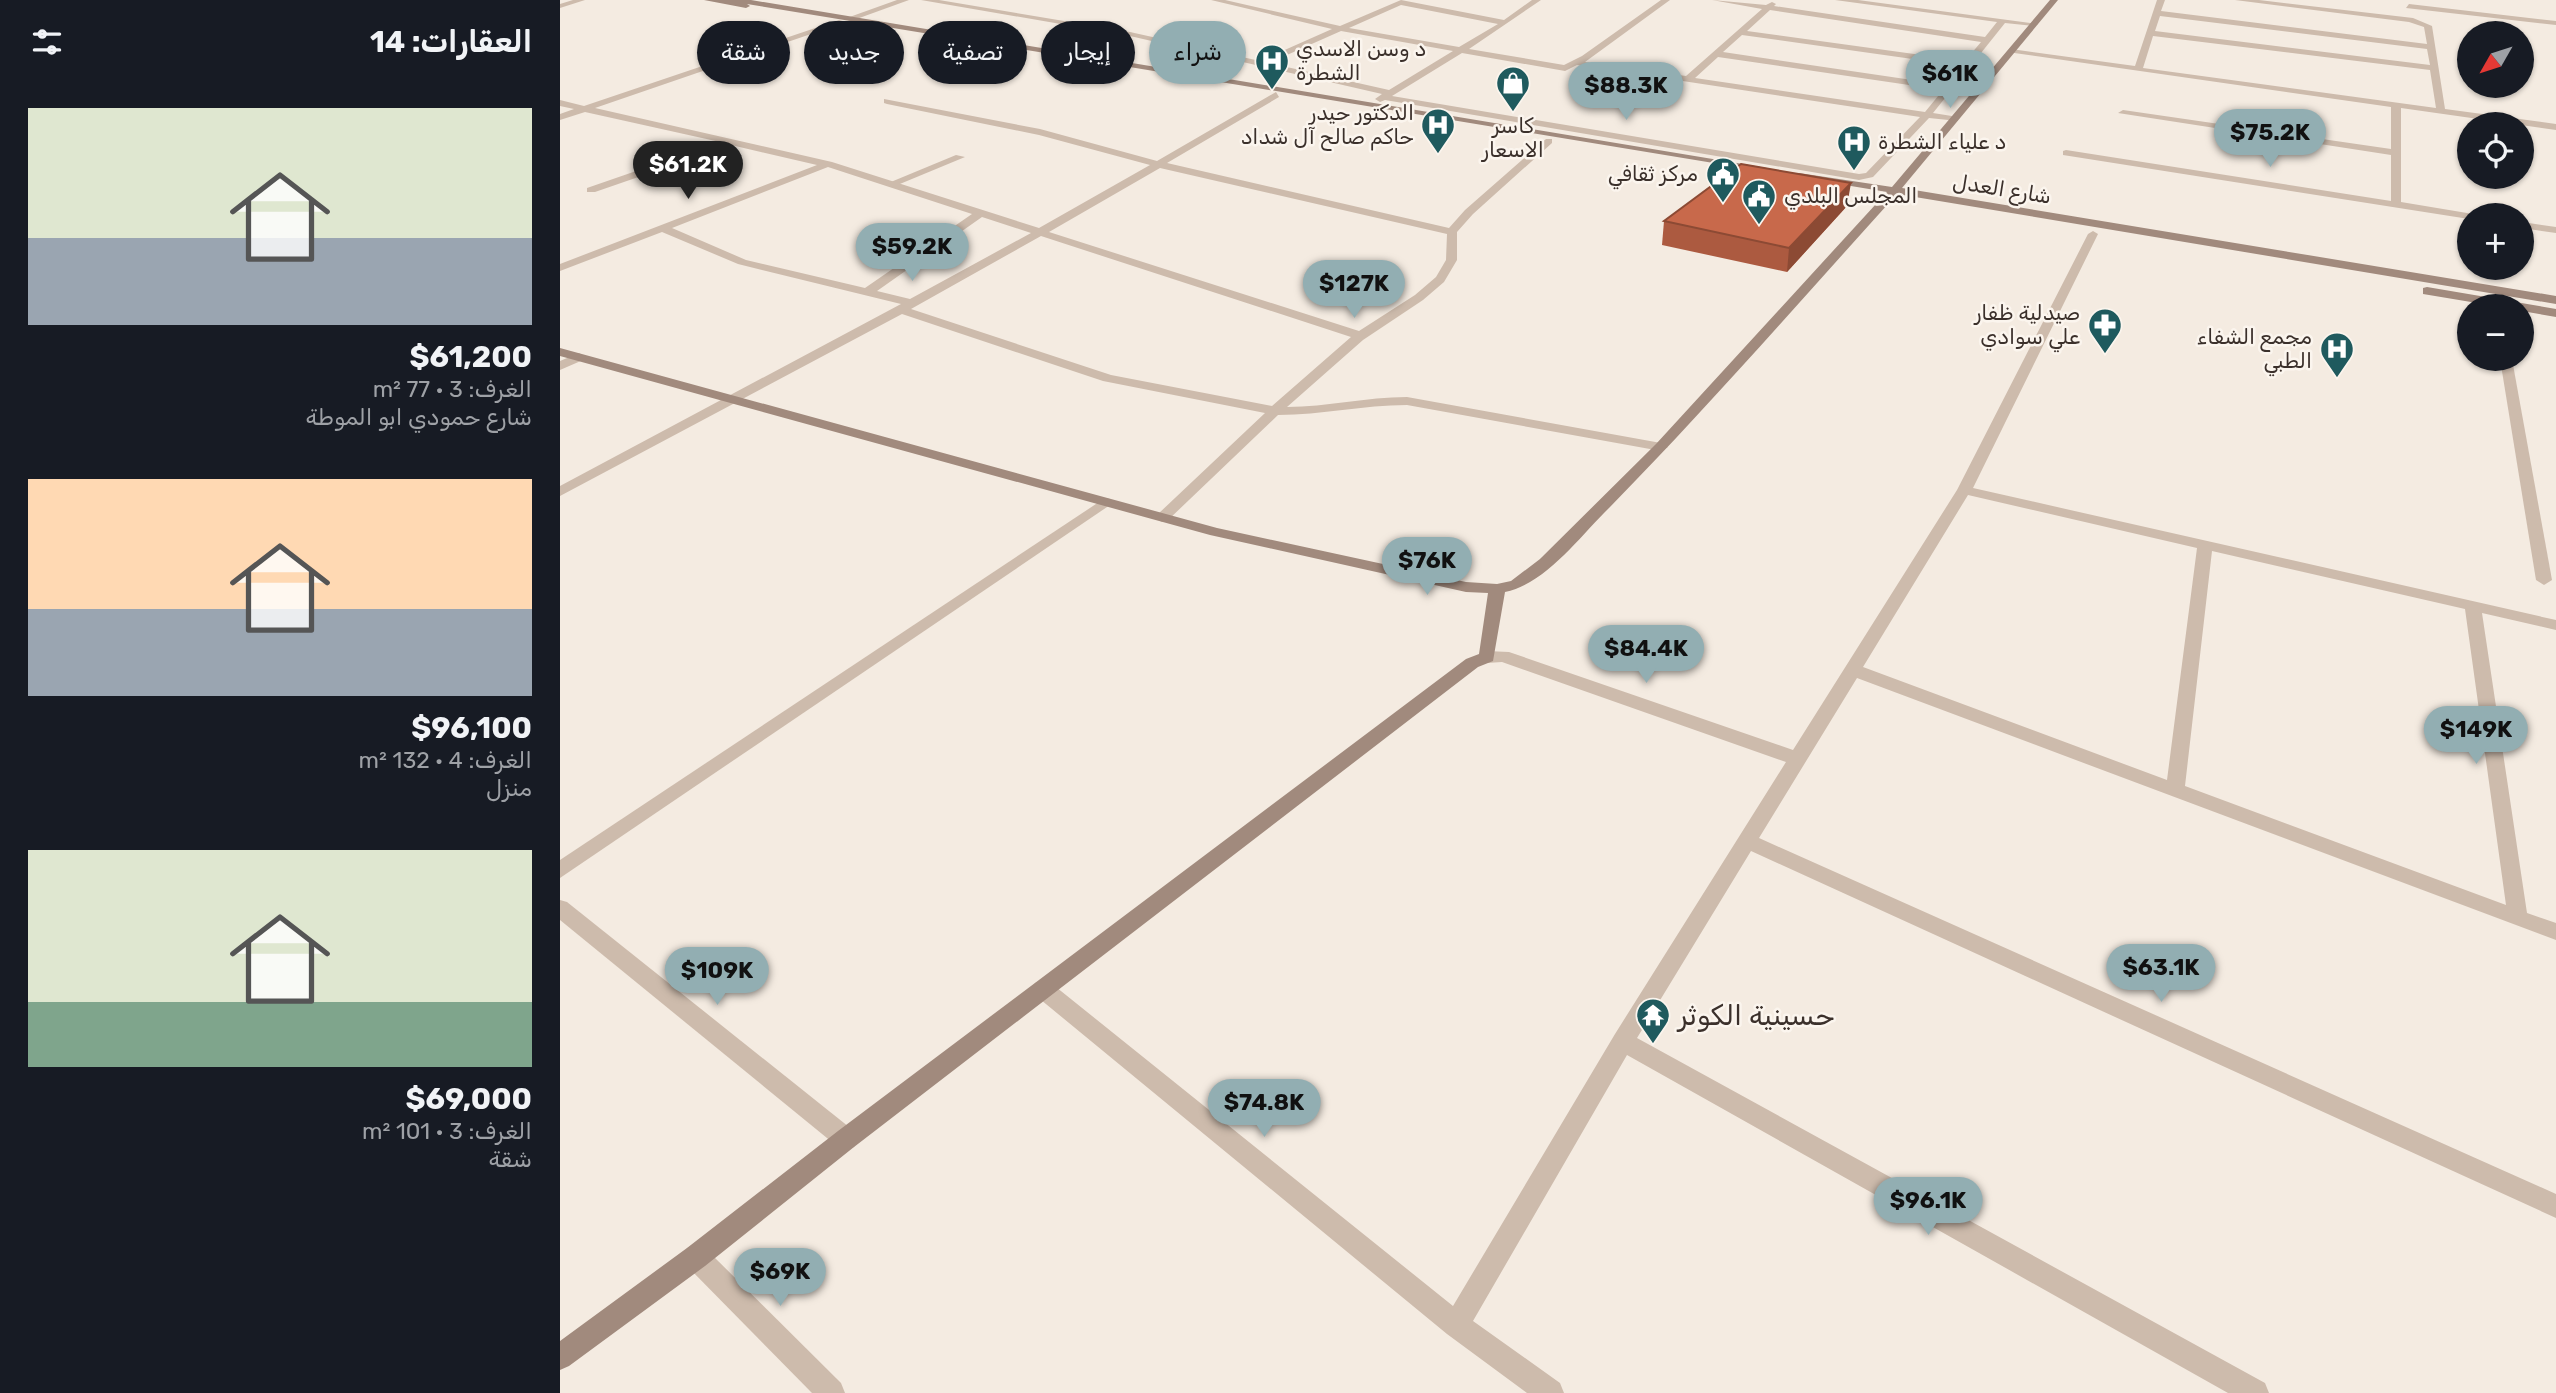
<!DOCTYPE html>
<html lang="ar">
<head>
<meta charset="utf-8">
<style>
  :root { --surface:#171b24; --page:#20242c; --text:#f1f3f6; --muted:#9ea1a6; --accent:#92aeb2 }
  body { margin:0; font-family:Rubik,"Noto Naskh Arabic",sans-serif; background:var(--page); color:var(--text); direction:rtl; height:100vh; display:flex; flex-direction:column; font-size:26px; white-space:nowrap }
  * { box-sizing:border-box; margin:0 }
  p { font-size:23px; color:var(--muted) }
  .icon { flex:none; width:38px; height:38px; fill:none; stroke:currentColor; stroke-width:2; stroke-linecap:round; stroke-linejoin:round }
  .map { position:relative; flex:1; overflow:hidden; direction:ltr }
  .sheet { display:flex; flex-direction:column; background:var(--surface); width:560px }
  .sheet>* { flex:none }
  .hud { position:absolute; left:21px; top:21px; width:665px; height:63px; direction:rtl; display:flex; gap:14px }
  .needle { width:46px; rotate:231deg }
  .fabs { position:absolute; left:1897px; top:21px; display:grid; gap:14px }
  .fabs a { display:grid; place-items:center; width:77px; height:77px; border-radius:50%; background:var(--surface); box-shadow:0 2px 5px #0004; font-size:35px }
  .price { position:absolute; translate:-50% -60px; padding:0 16px; border-radius:24px; background:var(--accent); color:#111; font-size:23px; line-height:46px; filter:drop-shadow(0 2px 4px #0008) }
  .price::after { content:''; position:absolute; left:50%; top:42px; width:21px; height:16px; margin-left:-10px; background:inherit; clip-path:polygon(0 0,100% 0,50% 100%) }
  .price.current { background:#222; color:#fff }
  ul { padding:0; list-style:none }
  li { display:grid; align-content:center; gap:14px; height:371px; padding:0 28px }
  li span { display:grid; place-items:center; height:217px; border-radius:0px; color:#555 }
  li>.icon { margin-inline-start:auto }
  span .icon { width:126px; height:126px; fill:#fffc; stroke-width:1 }
  li b { font-size:30px }
  h2 { display:flex; justify-content:space-between; align-items:center; height:84px; padding:0 28px; font-size:30px }
  .chip { padding:0 24px; border-radius:32px; background:var(--surface); box-shadow:0 2px 5px #0004; font-size:24px; line-height:63px }
  .chip.current { background:var(--accent); color:#111 }
  main { display:flex; flex:1; min-height:0 }
  .map>svg:first-child { display:block }
  .lines { fill:none; stroke-linecap:round; stroke-linejoin:round }
  .lane { fill:#cdbbac; fill-rule:evenodd }
  .street { fill:#cdbbac; fill-rule:evenodd }
  .secondary { fill:#a18a7d; fill-rule:evenodd }
  .wall { fill:#ac5a40 }
  .shaded-wall { fill:#8c4a34 }
  .building { fill:#c8694b; stroke:#8c4a34; stroke-width:2 }
  .labels { text-anchor:middle; stroke-width:5; stroke-linejoin:round; paint-order:stroke }
  .far-poi-label { font-size:21px; fill:#3b302b; stroke:#fbf5ee; text-anchor:end }
  .far-street-label { font-size:21px; fill:#3b302b; stroke:#fbf5ee }
  .near-poi-label { font-size:28px; fill:#3b302b; stroke:#fbf5ee; text-anchor:start }
</style>
</head>
<body>
<main>
<div class="map">
<svg width="1996" height="1393" viewBox="0 0 1996 1393">
  <rect width="100%" height="100%" fill="#f4ebe1"/>
  <g class="lines">
    <g class="lane">
      <path d="M396,155L405,157L335,186L326,184Z"/>
      <path d="M1940,359H1952L1992,580L1984,585L1976,580Z"/>
    </g>
    <g class="street">
      <path d="M13,0H25L0,8V4Z"/>
      <path d="M337,0H349L291,21L284,19Z"/>
      <path d="M361,0H379L570,32L700,61L772,29L651,0H665L780,26L841,0L944,20L972,0H981L909,49L1004,65L1022,56L1101,0H1110L1025,62L1126,76L1202,9L1152,0L1206,5L1212,2L1216,4L1214,6L1425,37L1437,22L1275,0H1298L1478,24L1474,26L1445,23L1373,113L1398,117V121L1369,118L1313,177L1299,180L825,100L820,102L815,99L822,94L570,36ZM841,5L938,24L899,47L789,28ZM1210,10L1421,42L1405,61L1187,31ZM781,31L893,51L829,90L709,63ZM1182,35L1402,66L1386,85L1163,52ZM902,53L1005,71L1017,65L1360,117L1306,173L1299,174L832,96ZM1158,57L1383,90L1365,112L1135,78Z"/>
      <path d="M1597,0H1605L1601,11L1867,44L1864,27L1849,22L1675,0H1699L1853,18L1872,26L1885,109L1996,124V130L1841,108V202L1913,214L1909,219L1503,155V151L1506,150L1831,201V155L1558,113L1563,110L1831,149V107L1447,52L1451,49L1575,66ZM1600,16L1867,49L1870,65L1595,31ZM1593,36L1870,70L1876,108L1583,68Z"/>
      <path d="M1849,4L1996,21V25L1846,8Z"/>
      <path d="M279,20L286,22L35,108L272,162L479,228L590,165L479,135L327,104L324,103V99L480,129L597,161L716,92L719,97L607,163L889,228L905,210L986,139H992V143L913,214L897,232V260L884,282L863,300L803,340L727,407C767,407 806,397 847,397L1101,443L1108,447L1101,451L847,405C803,405 762,415 718,415L607,521L602,522L595,518L597,515L705,413L543,381L342,314L0,496V486L341,304L178,264L102,232L0,271V264L257,165L171,145L35,192H27V188L160,142L25,112L0,120V114L14,109L0,106V100L24,106ZM268,167L412,214L305,288L186,260L112,228ZM600,168L887,234L886,260L876,277L855,295L799,331L489,232ZM422,217L471,233L350,299L317,291ZM481,236L791,337L712,406L551,375L351,309Z"/>
      <path d="M1962,222L1996,227V233L1962,228Z"/>
      <path d="M1533,231L1538,234L1413,488L1996,620V630L1922,613L1967,913L1996,923V940L1297,678L1199,838L1996,1194V1218L1191,851L1077,1038L1705,1383L1709,1393H1668L1067,1055L913,1321L1000,1383L1004,1393H967L887,1334L475,995L472,989L475,983L483,980L491,983L893,1306L1055,1034L1226,762L942,662L927,663L919,657L927,651L949,652L1233,750L1397,490L1528,234ZM1408,495L1637,548L1607,780L1303,667ZM1652,551L1905,609L1946,905L1625,786Z"/>
      <path d="M19,353L25,357L23,360L0,370V361Z"/>
      <path d="M545,498L550,499V505L0,878V860Z"/>
      <path d="M0,900L7,902L294,1131L298,1139L294,1147L286,1150L278,1147L0,920Z"/>
      <path d="M136,1244L145,1248L281,1383L285,1393H252L127,1266L123,1257L127,1248Z"/>
    </g>
    <g class="secondary">
      <path d="M144,0H191L1207,168L1202,171L187,4L190,6L186,8Z"/>
      <path d="M1490,0H1498L1342,188L1996,296V304L1337,194C1242,299 1149,406 1050,507C1020,536 987,583 945,592L933,661L918,667L294,1147L145,1266L9,1366L0,1370V1341L127,1248L278,1131L906,659L919,654L928,593L906,592L650,535L0,356V348L657,528L906,582L937,584L951,581L980,559L1096,444L1327,192L1243,178L1239,177V173L1332,187Z"/>
      <path d="M1867,287L1996,309V317L1962,311V306H1935L1863,294V288Z"/>
    </g>
  </g>
  <path class="wall" d="M1287,206L1227,272L1102,245L1104,221Z"/>
  <path class="shaded-wall" d="M1291,183L1287,206L1227,272L1229,248Z"/>
  <path class="building" d="M1181,164L1291,183L1229,248L1104,221Z"/>
  <defs>
    <g id="hospital-pin" transform="scale(1.75)"><path d="M0 17L-7.5 6A9.5 9.5 0 1 1 7.5 6Z" fill="#1f5a5e" stroke="#fbf5ee"/><path d="M-5-5h3v3.5h4V-5h3V5h-3V1.5h-4V5h-3Z" fill="#fff"/></g>
    <g id="shop-pin" transform="scale(1.75)"><path d="M0 17L-7.5 6A9.5 9.5 0 1 1 7.5 6Z" fill="#1f5a5e" stroke="#fbf5ee"/><path d="M-5-2.5h2.3a2.7 3.5 0 0 1 5.4 0H5L5.5 6h-11ZM-1.5-2.5h3a1.5 2.3 0 0 0-3 0Z" fill="#fff"/></g>
    <g id="civic-pin" transform="scale(1.75)"><path d="M0 17L-7.5 6A9.5 9.5 0 1 1 7.5 6Z" fill="#1f5a5e" stroke="#fbf5ee"/><path d="M-.6-6.5H3V-4.5H.6V-3L4-1V1h2V6H-6V1h2V-1L-.6-3ZM-1.2 2.5V6h2.4V2.5Z" fill="#fff"/></g>
    <g id="pharmacy-pin" transform="scale(1.75)"><path d="M0 17L-7.5 6A9.5 9.5 0 1 1 7.5 6Z" fill="#1f5a5e" stroke="#fbf5ee"/><path d="M-2-6h4v4h4v4h-4v4h-4v-4h-4v-4h4Z" fill="#fff"/></g>
    <g id="temple-pin" transform="scale(1.75)"><path d="M0 17L-7.5 6A9.5 9.5 0 1 1 7.5 6Z" fill="#1f5a5e" stroke="#fbf5ee"/><path d="M0-6L5-2H3V0L6.5 2.5H4V6H1.5V3h-3V6H-4V2.5H-6.5L-3 0V-2H-5Z" fill="#fff"/></g>
  </defs>
  <g fill-rule="evenodd">
    <use href="#hospital-pin" x="712" y="61"/>
    <use href="#shop-pin" x="953" y="83"/>
    <use href="#hospital-pin" x="878" y="125"/>
    <use href="#hospital-pin" x="1294" y="142"/>
    <use href="#civic-pin" x="1163" y="174"/>
    <use href="#civic-pin" x="1199" y="196"/>
    <use href="#pharmacy-pin" x="1545" y="325"/>
    <use href="#hospital-pin" x="1777" y="349"/>
    <use href="#temple-pin" x="1093" y="1015"/>
  </g>
  <g class="labels">
    <g class="far-poi-label">
      <text x="736" y="56" text-anchor="start">د وسن الاسدي<tspan x="736" dy="24">الشطرة</tspan></text>
      <text x="854" y="120">الدكتور حيدر<tspan x="854" dy="24">حاكم صالح آل شداد</tspan></text>
      <text x="953" y="133" text-anchor="middle">كاسر<tspan x="953" dy="24">الاسعار</tspan></text>
      <text x="1318" y="149" text-anchor="start">د علياء الشطرة</text>
      <text x="1138" y="181">مركز ثقافي</text>
      <text x="1224" y="203" text-anchor="start">المجلس البلدي</text>
      <text x="1520" y="320">صيدلية ظفار<tspan x="1520" dy="24">علي سوادي</tspan></text>
      <text x="1752" y="344">مجمع الشفاء<tspan x="1752" dy="24">الطبي</tspan></text>
    </g>
    <g class="far-street-label">
      <text transform="translate(1442 189) rotate(9)" y="7">شارع العدل</text>
    </g>
    <g class="near-poi-label">
      <text x="1118" y="1025">حسينية الكوثر</text>
    </g>
  </g>
</svg>
<div class="fabs">
<a><svg class="needle" viewBox="-14 -14 28 28"><path d="M0-13l5 13h-10z" fill="#e53935"/><path d="M0 13l5-13h-10z" fill="#9ea1a6"/></svg></a>
<a><svg class="icon" aria-label="locate" viewBox="0 0 24 24"><circle cx="12" cy="12" r="6"/><path d="M12 2v4M12 18v4M2 12h4M18 12h4"/></svg></a>
<a>+</a>
<a>−</a>
</div>
<b class="price" style="left:1390px;top:110px">$61K</b>
<b class="price" style="left:1066px;top:122px">$88.3K</b>
<b class="price" style="left:1710px;top:169px">$75.2K</b>
<b class="price current" style="left:128px;top:201px">$61.2K</b>
<b class="price" style="left:352px;top:283px">$59.2K</b>
<b class="price" style="left:794px;top:320px">$127K</b>
<b class="price" style="left:867px;top:597px">$76K</b>
<b class="price" style="left:1086px;top:685px">$84.4K</b>
<b class="price" style="left:1916px;top:766px">$149K</b>
<b class="price" style="left:1601px;top:1004px">$63.1K</b>
<b class="price" style="left:157px;top:1007px">$109K</b>
<b class="price" style="left:704px;top:1139px">$74.8K</b>
<b class="price" style="left:1368px;top:1237px">$96.1K</b>
<b class="price" style="left:220px;top:1308px">$69K</b>
<div class="hud">
<a class="chip current">شراء</a>
<a class="chip">إيجار</a>
<a class="chip">تصفية</a>
<a class="chip">جديد</a>
<a class="chip">شقة</a>
</div>
</div>
<section class="sheet">
<h2>العقارات: 14<svg class="icon" aria-label="filters" viewBox="0 0 24 24"><path d="M4 7h16M4 17h16"/><circle cx="9" cy="7" r="2"/><circle cx="15" cy="17" r="2"/></svg></h2>
<ul>
<li><span style="background:linear-gradient(#dfe7d0 60%,#9aa5b1 0)"><svg class="icon" aria-label="home" viewBox="0 0 24 24"><path d="M3 11l9-7 9 7M6 9v11h12V9"/></svg></span><div><b>$61,200</b><p>الغرف: 3 · 77 m²</p><p>شارع حمودي ابو الموطة</p></div></li>
<li><span style="background:linear-gradient(#ffd9b3 60%,#9aa5b1 0)"><svg class="icon" aria-label="home" viewBox="0 0 24 24"><path d="M3 11l9-7 9 7M6 9v11h12V9"/></svg></span><div><b>$96,100</b><p>الغرف: 4 · 132 m²</p><p>منزل</p></div></li>
<li><span style="background:linear-gradient(#dfe7d0 70%,#7fa58c 0)"><svg class="icon" aria-label="home" viewBox="0 0 24 24"><path d="M3 11l9-7 9 7M6 9v11h12V9"/></svg></span><div><b>$69,000</b><p>الغرف: 3 · 101 m²</p><p>شقة</p></div></li>
</ul>
</section>
</main>
</body>
</html>
